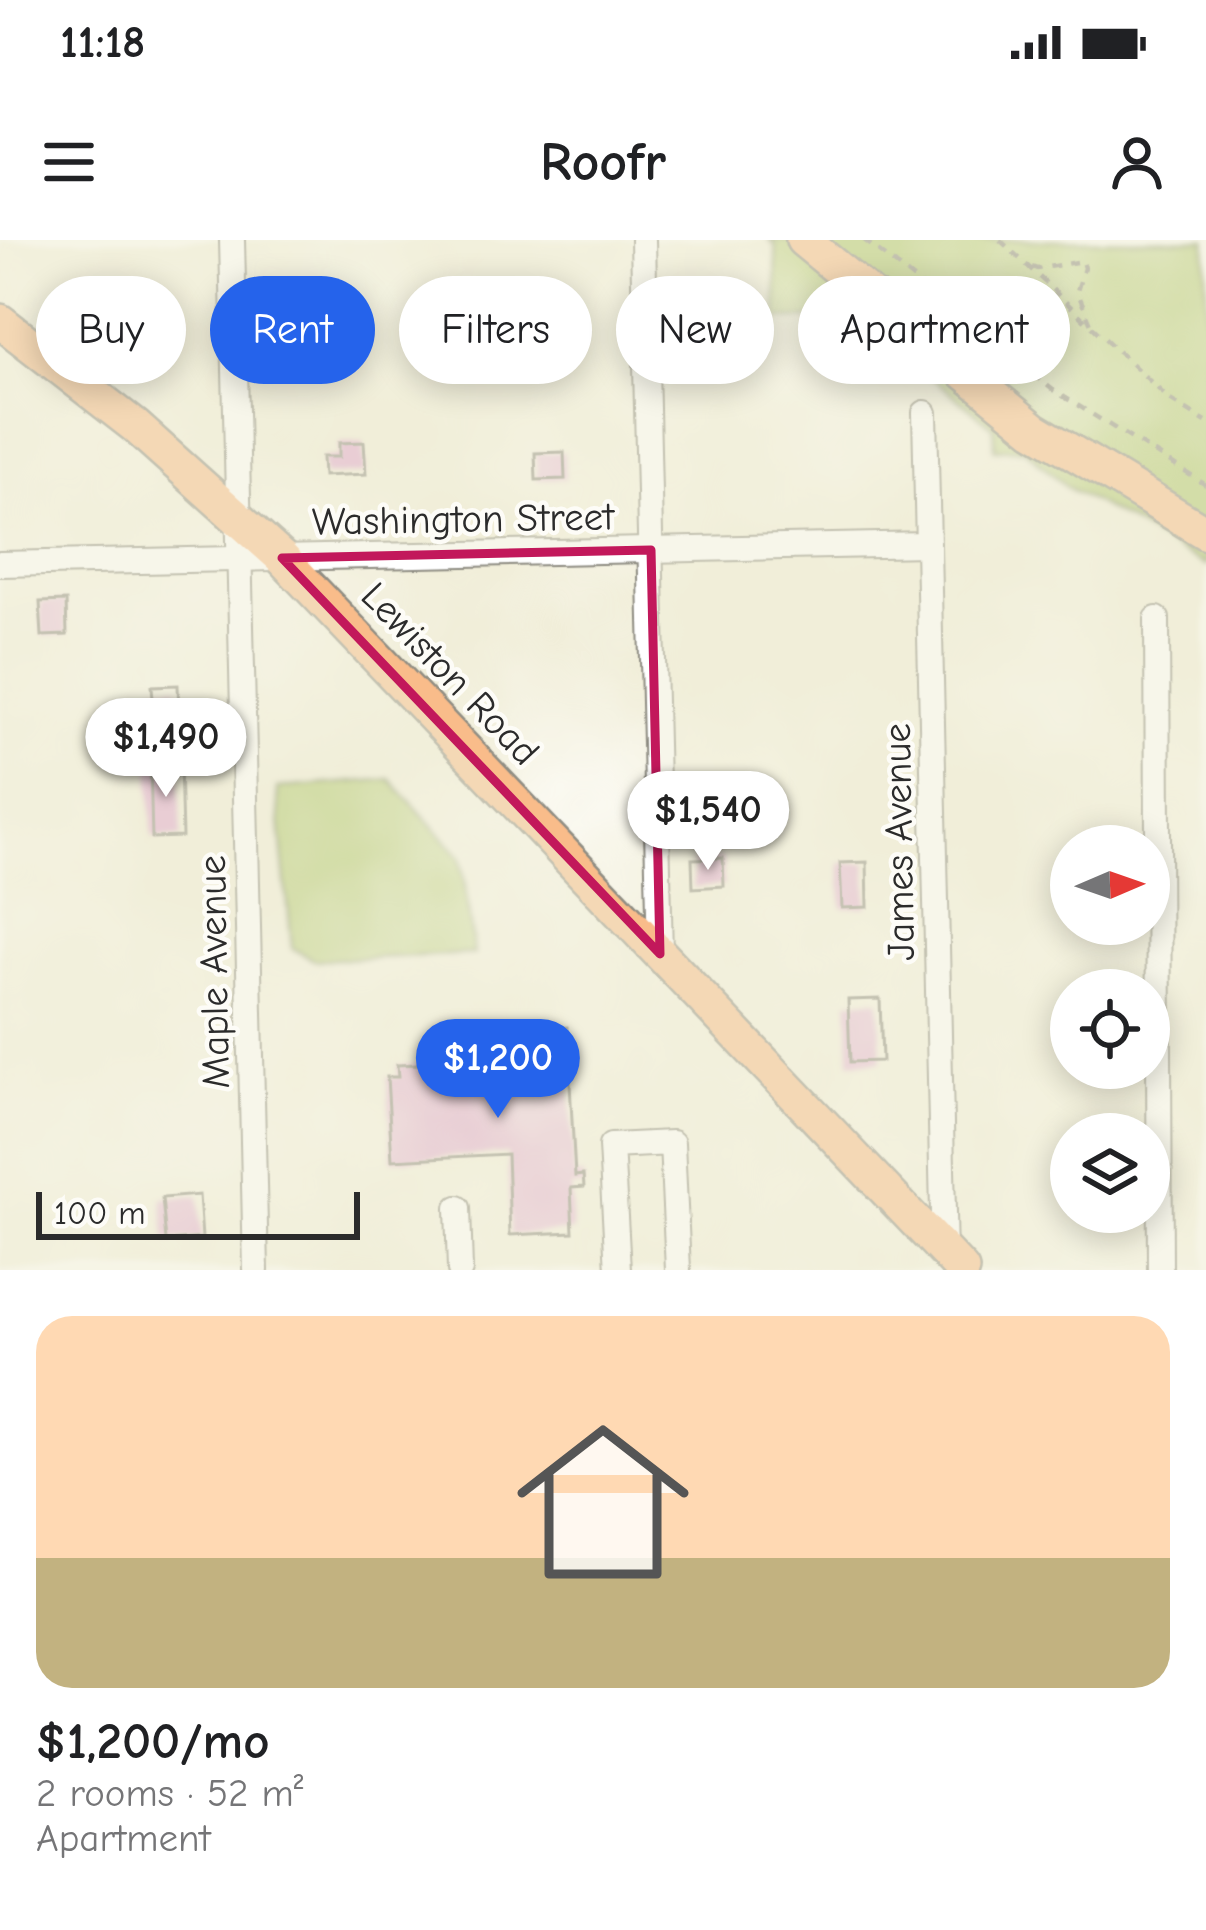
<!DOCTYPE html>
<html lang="en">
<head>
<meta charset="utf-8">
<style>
  :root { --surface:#fff; --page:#f6f6f6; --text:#202124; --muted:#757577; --accent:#2563eb }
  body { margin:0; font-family:"Comic Neue",sans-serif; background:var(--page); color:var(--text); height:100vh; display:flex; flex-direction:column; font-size:45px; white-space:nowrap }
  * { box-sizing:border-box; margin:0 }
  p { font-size:39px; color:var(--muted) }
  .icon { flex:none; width:66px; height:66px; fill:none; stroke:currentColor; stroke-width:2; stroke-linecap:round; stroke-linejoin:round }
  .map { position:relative; height:1030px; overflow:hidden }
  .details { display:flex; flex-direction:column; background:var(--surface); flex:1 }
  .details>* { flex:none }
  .guide { position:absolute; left:36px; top:36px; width:1134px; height:108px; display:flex; gap:24px }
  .needle { width:78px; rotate:88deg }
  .buttons { position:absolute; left:1050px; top:585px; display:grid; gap:24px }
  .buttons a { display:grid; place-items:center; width:120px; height:120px; border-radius:50%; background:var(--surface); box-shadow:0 6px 30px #0003; font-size:60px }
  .scale { position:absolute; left:36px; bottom:30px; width:324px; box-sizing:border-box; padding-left:12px; border:6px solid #2b2b2b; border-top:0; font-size:33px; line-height:42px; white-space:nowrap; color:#2b2b2b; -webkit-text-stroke:9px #fdfcf7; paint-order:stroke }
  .price { position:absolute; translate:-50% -102px; padding:0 27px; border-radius:42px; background:#fff; color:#222; font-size:39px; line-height:78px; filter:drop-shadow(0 3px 6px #0008) }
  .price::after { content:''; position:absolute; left:50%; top:72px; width:36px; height:27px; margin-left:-18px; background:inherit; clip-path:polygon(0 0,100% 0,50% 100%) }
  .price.selected { background:var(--accent); color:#fff }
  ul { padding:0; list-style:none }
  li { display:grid; align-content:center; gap:24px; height:636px; padding:0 36px }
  li span { display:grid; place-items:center; height:372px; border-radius:36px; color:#555 }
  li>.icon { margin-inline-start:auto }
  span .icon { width:216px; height:216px; fill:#fffc; stroke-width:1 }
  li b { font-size:51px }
  .pill { padding:0 42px; border-radius:54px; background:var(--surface); box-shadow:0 6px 30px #0003; font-size:42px; line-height:108px }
  .pill.selected { background:var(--accent); color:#fff }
  .status { display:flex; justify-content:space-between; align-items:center; height:84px; padding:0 60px; background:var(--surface); direction:ltr }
  .status svg { height:33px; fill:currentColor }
  header { display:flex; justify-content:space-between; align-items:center; height:156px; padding:0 36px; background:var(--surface); font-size:54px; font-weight:700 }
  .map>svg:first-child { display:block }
  .green { fill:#b0c86d; stroke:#6e7a4c; stroke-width:3 }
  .building { fill:#dfa5cf }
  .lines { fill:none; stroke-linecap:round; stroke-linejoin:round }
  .minor-casing { stroke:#8e8c82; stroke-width:28 }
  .major-casing { stroke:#8e8c82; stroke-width:38 }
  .path { stroke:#8e8c82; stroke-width:4.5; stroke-dasharray:9 9; stroke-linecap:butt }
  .minor { stroke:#fff; stroke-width:24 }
  .major { stroke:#f9bc8a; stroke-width:33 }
  .marked { fill:none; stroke:#c2185b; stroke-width:9; stroke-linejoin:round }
  .labels { text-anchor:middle; stroke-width:9; stroke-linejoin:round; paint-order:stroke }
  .street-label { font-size:39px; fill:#2b2b2b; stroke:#fdfcf7 }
</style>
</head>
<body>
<div class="status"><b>11:18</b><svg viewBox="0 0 49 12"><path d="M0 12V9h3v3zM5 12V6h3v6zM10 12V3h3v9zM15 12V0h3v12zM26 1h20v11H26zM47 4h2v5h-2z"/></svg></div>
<header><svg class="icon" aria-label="menu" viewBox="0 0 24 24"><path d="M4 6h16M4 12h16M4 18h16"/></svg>Roofr<svg class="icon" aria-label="person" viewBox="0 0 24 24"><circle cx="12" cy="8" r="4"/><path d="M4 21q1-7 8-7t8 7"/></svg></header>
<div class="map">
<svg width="1206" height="1030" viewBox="0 0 1206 1030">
  <rect width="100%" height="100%" fill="#fdfcf7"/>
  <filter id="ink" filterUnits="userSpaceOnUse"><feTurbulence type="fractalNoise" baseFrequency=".00833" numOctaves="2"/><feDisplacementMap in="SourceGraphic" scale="24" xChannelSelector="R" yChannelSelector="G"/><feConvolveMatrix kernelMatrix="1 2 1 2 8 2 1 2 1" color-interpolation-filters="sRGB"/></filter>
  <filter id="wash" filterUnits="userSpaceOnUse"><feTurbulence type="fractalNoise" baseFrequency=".004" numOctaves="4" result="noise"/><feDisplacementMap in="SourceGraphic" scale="48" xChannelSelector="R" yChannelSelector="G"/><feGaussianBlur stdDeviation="2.7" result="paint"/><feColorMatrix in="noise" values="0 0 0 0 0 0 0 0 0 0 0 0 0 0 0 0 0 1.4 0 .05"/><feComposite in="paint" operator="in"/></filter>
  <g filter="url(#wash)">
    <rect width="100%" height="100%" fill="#f1eed9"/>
    <g class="green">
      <path d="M769,0H1206V326L1067,247L1024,208L995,209L994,187L859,80L777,79L776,6Z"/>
      <path d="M390,539L461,617L474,714L314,720L292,708L277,548Z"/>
    </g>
    <g id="blocks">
      <g class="building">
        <path d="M364,202L366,234L323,236L322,217H339V203Z"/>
        <path d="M564,212L565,239L536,240L535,213Z"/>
        <path d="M66,361L67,395L42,396L40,362Z"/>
        <path d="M178,445L180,501L147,502L145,460L153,459L152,446Z"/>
        <path d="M150,523H180L182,597L152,598Z"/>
        <path d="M731,568L732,598L702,599L701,570Z"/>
        <path d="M723,618L724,646L693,648L692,619Z"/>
        <path d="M867,622L868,667L842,668L840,623Z"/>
        <path d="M880,759L882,821L850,822L848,760Z"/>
        <path d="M567,787L575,936L583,935L584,947L571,948L573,992L510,995L507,914L392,920L387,837H398L397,825L490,821L493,791Z"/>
        <path d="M199,955L202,998L166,1001L162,958Z"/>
      </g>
    </g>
  </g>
  <g filter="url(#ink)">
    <use href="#blocks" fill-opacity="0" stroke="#8e8c82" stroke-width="3"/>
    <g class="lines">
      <g class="minor-casing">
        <g id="minor">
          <path d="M232,0L256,1030"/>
          <path d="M643,0L660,714"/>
          <path d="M925,173L944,1017"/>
          <path d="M0,324L927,304"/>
          <path d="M1157,379L1160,1030"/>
          <path d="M458,968L460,1030"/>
          <path d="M618,1030L611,906L672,903L678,1030"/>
        </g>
      </g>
      <g class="major-casing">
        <g id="major">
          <path d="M803,0L1034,189L1206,293"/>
          <path d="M0,81L135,186L282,318L962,1030"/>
        </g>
      </g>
      <g class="path">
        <path d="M864,0L1053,150L1206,245"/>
        <path d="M1000,0L1170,160L1206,182"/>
        <path d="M1032,27L1037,29L1082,21L1084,28L1077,51L1092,86"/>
      </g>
      <use href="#minor" class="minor"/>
      <use href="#major" class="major"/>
    </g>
  </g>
  <path d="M0 0H1206V1030H0ZM651,310L660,714L282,318Z" fill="#f1eed9" fill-opacity=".55" fill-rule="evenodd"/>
  <path class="marked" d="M651,310L660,714L282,318Z"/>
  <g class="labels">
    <g class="street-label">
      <text transform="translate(463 278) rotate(-1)" y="14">Washington Street</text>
      <text transform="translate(451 433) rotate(46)" y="14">Lewiston Road</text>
      <text transform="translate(898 602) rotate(-91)" y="14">James Avenue</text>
      <text transform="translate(213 732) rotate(-91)" y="14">Maple Avenue</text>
    </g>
  </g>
</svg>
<div class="buttons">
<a><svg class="needle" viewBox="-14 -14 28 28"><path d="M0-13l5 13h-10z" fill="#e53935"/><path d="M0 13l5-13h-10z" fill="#757577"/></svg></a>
<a><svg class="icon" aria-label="locate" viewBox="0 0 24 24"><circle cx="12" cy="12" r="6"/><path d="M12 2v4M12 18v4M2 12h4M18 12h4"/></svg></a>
<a><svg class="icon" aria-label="layers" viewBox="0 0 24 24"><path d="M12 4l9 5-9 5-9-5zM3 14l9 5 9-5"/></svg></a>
</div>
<div class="scale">100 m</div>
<b class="price" style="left:166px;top:560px">$1,490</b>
<b class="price" style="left:708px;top:633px">$1,540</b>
<b class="price selected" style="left:498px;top:881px">$1,200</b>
<div class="guide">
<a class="pill">Buy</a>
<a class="pill selected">Rent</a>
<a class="pill">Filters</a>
<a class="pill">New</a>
<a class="pill">Apartment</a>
</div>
</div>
<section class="details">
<ul>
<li><span style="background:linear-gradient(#ffd9b3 65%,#c2b280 0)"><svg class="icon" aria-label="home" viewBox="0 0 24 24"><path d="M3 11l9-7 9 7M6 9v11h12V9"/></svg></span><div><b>$1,200/mo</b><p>2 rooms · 52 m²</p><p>Apartment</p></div></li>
</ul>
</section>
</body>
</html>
